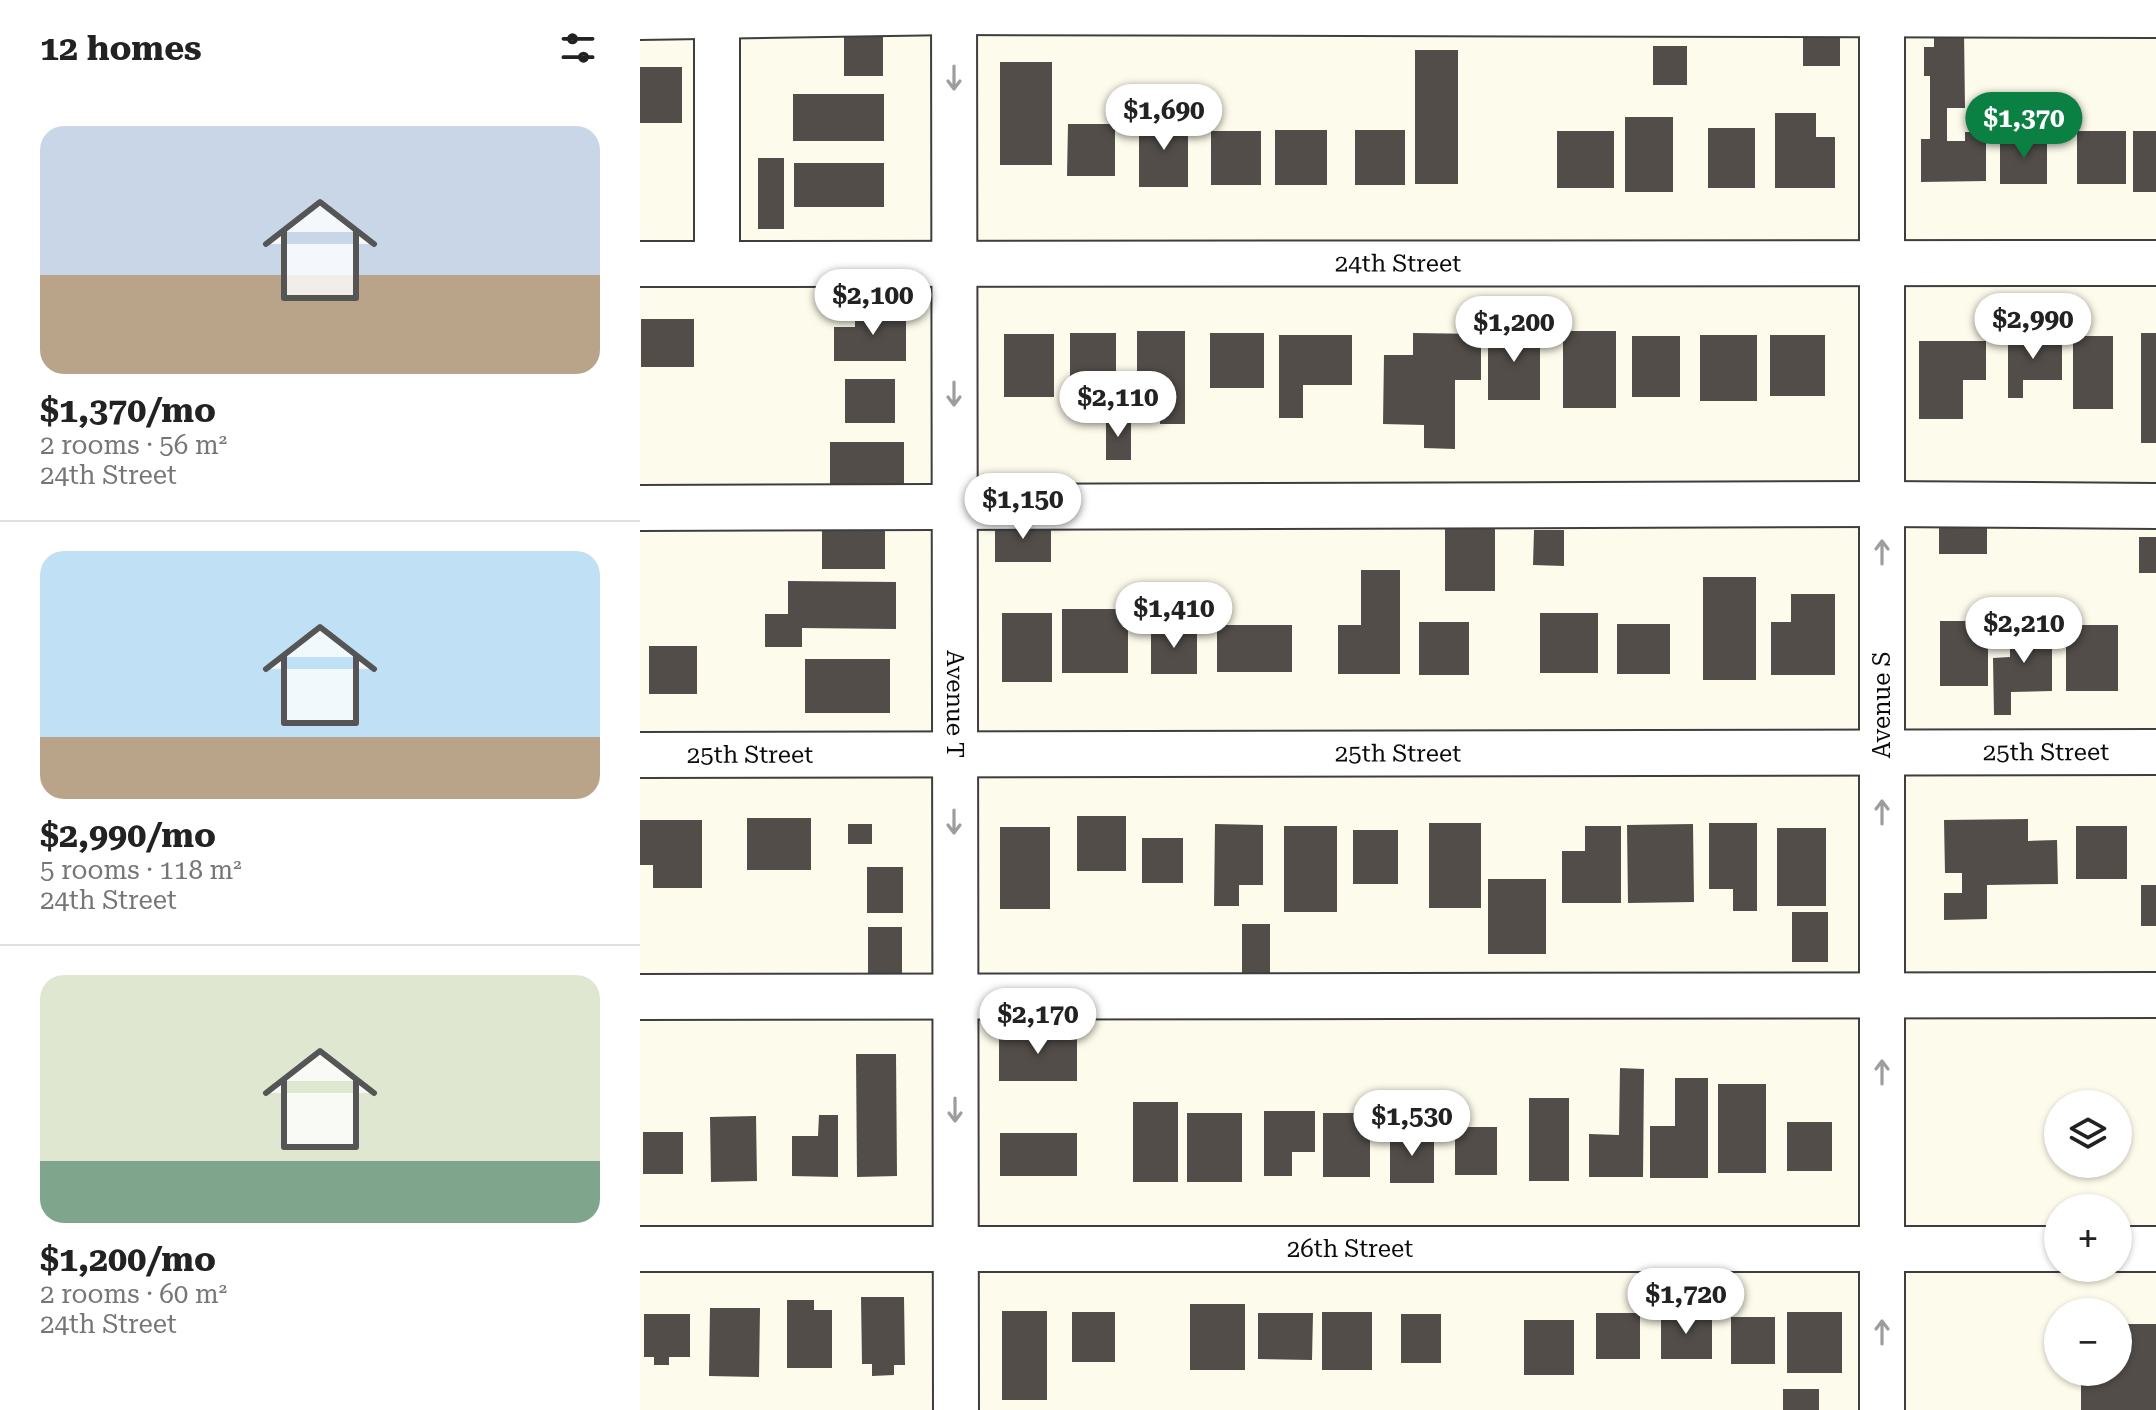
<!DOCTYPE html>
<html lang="en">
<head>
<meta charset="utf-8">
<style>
  :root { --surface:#fff; --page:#f6f6f6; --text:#222; --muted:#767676; --line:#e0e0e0; --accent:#0b8043 }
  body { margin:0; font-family:"Roboto Serif",serif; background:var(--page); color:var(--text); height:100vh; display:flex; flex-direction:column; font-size:30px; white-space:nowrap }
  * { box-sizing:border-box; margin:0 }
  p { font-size:26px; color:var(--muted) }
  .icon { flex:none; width:44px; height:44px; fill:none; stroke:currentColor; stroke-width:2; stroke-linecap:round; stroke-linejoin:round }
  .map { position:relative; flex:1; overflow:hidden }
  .drawer { display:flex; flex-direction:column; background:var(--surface); width:640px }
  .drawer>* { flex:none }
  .fabs { position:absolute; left:1404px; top:1090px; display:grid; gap:16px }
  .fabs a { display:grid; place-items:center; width:88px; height:88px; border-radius:50%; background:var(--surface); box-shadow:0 2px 6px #0004; font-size:40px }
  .price { position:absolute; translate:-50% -68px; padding:0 18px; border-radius:28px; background:#fff; color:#222; font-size:26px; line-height:52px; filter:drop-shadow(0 2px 4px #0008) }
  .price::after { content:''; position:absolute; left:50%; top:48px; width:24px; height:18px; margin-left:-12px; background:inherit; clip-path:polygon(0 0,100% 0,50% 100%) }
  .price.on { background:var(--accent); color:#fff }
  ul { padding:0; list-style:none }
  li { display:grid; align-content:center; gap:16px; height:424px; padding:0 40px }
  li+li { border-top:2px solid var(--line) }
  li span { display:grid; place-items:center; height:248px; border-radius:24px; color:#555 }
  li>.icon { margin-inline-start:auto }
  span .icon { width:144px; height:144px; fill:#fffc; stroke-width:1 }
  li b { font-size:34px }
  h2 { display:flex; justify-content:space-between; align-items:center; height:96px; padding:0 40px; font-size:34px }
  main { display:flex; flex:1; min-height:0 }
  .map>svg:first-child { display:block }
  .building { fill:#524d49 }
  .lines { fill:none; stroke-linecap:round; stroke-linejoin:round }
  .minor-casing { stroke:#3e3e3e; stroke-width:48 }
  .minor { stroke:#fff; stroke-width:44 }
  .oneway { stroke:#9d9d9d }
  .labels { text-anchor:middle; stroke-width:8; stroke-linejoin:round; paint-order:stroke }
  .street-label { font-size:24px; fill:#0b0b0b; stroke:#fff }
</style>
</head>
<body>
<main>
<section class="drawer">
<h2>12 homes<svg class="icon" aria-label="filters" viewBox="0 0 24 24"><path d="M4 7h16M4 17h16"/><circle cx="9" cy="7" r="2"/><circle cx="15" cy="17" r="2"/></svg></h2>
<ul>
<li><span style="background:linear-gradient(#c9d6e8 60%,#b9a48a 0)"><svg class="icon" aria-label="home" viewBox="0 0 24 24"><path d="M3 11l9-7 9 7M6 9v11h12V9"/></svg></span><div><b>$1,370/mo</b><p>2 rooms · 56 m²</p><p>24th Street</p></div></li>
<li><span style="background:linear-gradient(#bfe0f5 75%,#b9a48a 0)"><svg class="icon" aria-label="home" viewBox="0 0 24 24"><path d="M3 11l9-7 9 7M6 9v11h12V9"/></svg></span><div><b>$2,990/mo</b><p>5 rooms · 118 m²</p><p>24th Street</p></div></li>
<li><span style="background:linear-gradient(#dfe7d0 75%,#7fa58c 0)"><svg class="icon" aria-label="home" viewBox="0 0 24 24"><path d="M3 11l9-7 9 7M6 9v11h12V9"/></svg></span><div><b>$1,200/mo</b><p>2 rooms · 60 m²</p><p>24th Street</p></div></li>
</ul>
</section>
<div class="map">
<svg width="1516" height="1410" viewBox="0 0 1516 1410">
  <rect width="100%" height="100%" fill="#fdfbeb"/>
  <g class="building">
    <rect x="1163" y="25" width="37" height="41"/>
    <rect x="204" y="32" width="39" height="44"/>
    <path d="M1294,32H1324L1325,108H1307V141H1325V132H1346V181L1281,182V139H1290V76H1284V47H1294Z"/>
    <rect x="1013" y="46" width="34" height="39"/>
    <rect x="775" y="50" width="43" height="134"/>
    <rect x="360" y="62" width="52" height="103"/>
    <rect x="0" y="67" width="42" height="56"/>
    <rect x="153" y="94" width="91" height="47"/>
    <path d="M1135,113H1176V137H1195V188H1135Z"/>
    <rect x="499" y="116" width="49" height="71"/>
    <rect x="985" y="117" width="48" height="75"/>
    <path d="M428,124H475V176H427Z"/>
    <rect x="1068" y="128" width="47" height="60"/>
    <rect x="635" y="130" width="52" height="55"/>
    <rect x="715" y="130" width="50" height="55"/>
    <rect x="571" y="131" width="50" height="54"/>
    <rect x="917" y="131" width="57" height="57"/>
    <rect x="1437" y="131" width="49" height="53"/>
    <rect x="1493" y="131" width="23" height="61"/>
    <rect x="1360" y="135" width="47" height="49"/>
    <rect x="118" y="158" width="26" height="71"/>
    <rect x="154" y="163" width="90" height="44"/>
    <path d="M215,310H266V361H194V327H215Z"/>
    <rect x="1" y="319" width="53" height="48"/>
    <rect x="848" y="329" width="52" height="71"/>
    <path d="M497,331H545V424H520V409H497Z"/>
    <rect x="923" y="331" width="53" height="77"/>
    <rect x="430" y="333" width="46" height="77"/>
    <rect x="570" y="333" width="54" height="55"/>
    <path d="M773,333L841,334V380H815V449L784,448V425L743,424L744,355H773Z"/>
    <rect x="1501" y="333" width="15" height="110"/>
    <rect x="364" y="334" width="50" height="63"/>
    <path d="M639,335H712V385H663V418H639Z"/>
    <rect x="1060" y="335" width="57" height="66"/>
    <rect x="1130" y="335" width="55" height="61"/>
    <path d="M1368,335H1422V380H1383V398H1368Z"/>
    <rect x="992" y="336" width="48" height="61"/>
    <rect x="1433" y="336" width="40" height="73"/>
    <path d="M1279,341H1346V380H1323V419H1279Z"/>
    <rect x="205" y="379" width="50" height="44"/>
    <rect x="466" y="418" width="25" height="42"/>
    <rect x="190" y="442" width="74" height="44"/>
    <rect x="355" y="520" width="56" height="42"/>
    <rect x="182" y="521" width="63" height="48"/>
    <rect x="805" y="521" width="50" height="70"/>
    <rect x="1299" y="521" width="48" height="33"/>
    <path d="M894,530H924V566L893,565Z"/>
    <rect x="1499" y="537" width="17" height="36"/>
    <path d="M721,570H760V674H698V625H721Z"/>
    <rect x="1063" y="577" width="53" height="103"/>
    <path d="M148,581L256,582V629L162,628V647H125V614H148Z"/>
    <path d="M1151,594H1195V675H1131V622H1151Z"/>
    <rect x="422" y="609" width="66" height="64"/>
    <rect x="362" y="613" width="50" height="69"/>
    <rect x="900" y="613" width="58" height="60"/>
    <rect x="1300" y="621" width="48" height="65"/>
    <rect x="779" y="622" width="50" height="53"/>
    <rect x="977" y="624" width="53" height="50"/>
    <path d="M1412,624V691L1371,692V715H1354L1353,658L1370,657V625Z"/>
    <rect x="511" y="625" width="46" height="49"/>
    <rect x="577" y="625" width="75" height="47"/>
    <rect x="1426" y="625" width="52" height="66"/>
    <rect x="9" y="646" width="48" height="48"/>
    <rect x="165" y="659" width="85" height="54"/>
    <rect x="437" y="816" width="49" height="55"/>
    <rect x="107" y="818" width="64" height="52"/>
    <path d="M1388,819V841L1417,840L1418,884L1347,885V919L1304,920V893H1322V873H1305L1304,820Z"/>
    <path d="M0,820H62V888H13V865H0Z"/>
    <rect x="789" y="823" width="52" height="85"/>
    <path d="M1069,823H1117V911H1093V889H1069Z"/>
    <rect x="208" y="824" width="24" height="20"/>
    <path d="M575,824L623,825V885H599V906H574Z"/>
    <path d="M1053,824L1054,902L988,903L987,825Z"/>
    <rect x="644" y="826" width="53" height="86"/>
    <path d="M945,826H981V903H922V851H945Z"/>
    <rect x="1436" y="826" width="51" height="53"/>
    <rect x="360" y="827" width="50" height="82"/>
    <rect x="1137" y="828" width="49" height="78"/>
    <rect x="713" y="830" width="45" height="54"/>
    <rect x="502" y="838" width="41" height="45"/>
    <rect x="227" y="867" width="36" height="46"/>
    <rect x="848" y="879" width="58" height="75"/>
    <rect x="1501" y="885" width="15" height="41"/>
    <rect x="1152" y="912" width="36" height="50"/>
    <rect x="602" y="924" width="28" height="51"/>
    <rect x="228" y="927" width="34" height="52"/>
    <rect x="359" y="1032" width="78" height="49"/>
    <path d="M216,1054H256L257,1176L217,1177Z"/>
    <path d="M980,1068L1004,1069L1003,1177H949V1134L979,1135Z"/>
    <path d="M1035,1078H1068V1178H1010V1126H1035Z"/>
    <rect x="1078" y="1084" width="48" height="89"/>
    <rect x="889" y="1098" width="40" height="83"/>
    <rect x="493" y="1102" width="45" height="80"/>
    <path d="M624,1111H675V1152H652V1176H624Z"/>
    <rect x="547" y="1113" width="55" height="69"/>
    <rect x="683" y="1113" width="47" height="64"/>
    <path d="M179,1115H198V1177L152,1176V1136H178Z"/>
    <path d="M116,1116L117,1181L71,1182L70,1117Z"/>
    <rect x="1147" y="1122" width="45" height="49"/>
    <rect x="815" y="1127" width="42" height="48"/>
    <rect x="3" y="1132" width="40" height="42"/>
    <rect x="360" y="1133" width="77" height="43"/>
    <rect x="750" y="1134" width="44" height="49"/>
    <path d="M221,1297H264L265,1365H254V1375L232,1376V1364H222Z"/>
    <path d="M147,1300H174V1310H192V1368H147Z"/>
    <rect x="550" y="1304" width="55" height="66"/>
    <path d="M70,1308H120L119,1377L69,1376Z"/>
    <rect x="362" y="1311" width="45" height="89"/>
    <rect x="432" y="1312" width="43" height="50"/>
    <rect x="682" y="1312" width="50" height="58"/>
    <rect x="1147" y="1312" width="55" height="61"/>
    <path d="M618,1313H673L672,1360L618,1359Z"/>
    <rect x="956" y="1313" width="44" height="46"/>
    <rect x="1021" y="1313" width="51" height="46"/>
    <path d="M4,1314H50V1357H29V1365H14V1357H4Z"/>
    <rect x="761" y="1314" width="40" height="49"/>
    <rect x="1091" y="1317" width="44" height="47"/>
    <rect x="884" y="1320" width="50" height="55"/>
    <path d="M1478,1324H1516V1410H1441V1372H1478Z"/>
    <rect x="1143" y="1389" width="36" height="21"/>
  </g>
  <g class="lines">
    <g class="minor-casing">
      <g id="minor">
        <path id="s1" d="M314,0L316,1410"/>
        <path d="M1242,0V1410"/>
        <path d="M77,16V264"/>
        <path d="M0,17L314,12L1516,15"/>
        <path id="s2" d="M0,264L1516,263"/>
        <path d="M0,508L1242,504L1516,506"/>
        <path id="s3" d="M0,755L1516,752"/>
        <path d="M0,997L1516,995"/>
        <path id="s4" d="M0,1249H1418"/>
        <path d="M1478,1249H1516"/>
      </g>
    </g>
    <use href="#minor" class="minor"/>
  </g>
  <defs><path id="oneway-shaft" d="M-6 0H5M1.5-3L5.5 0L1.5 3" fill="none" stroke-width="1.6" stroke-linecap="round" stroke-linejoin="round" transform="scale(2)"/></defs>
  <g class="oneway">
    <use href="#oneway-shaft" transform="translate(314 78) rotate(90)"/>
    <use href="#oneway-shaft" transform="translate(314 394) rotate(90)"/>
    <use href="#oneway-shaft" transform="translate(1242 552) rotate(-90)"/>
    <use href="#oneway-shaft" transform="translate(1242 812) rotate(-90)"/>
    <use href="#oneway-shaft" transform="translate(314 822) rotate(90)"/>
    <use href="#oneway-shaft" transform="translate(1242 1072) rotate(-90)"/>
    <use href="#oneway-shaft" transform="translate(315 1110) rotate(90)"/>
    <use href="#oneway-shaft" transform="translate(1242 1332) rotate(-90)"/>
  </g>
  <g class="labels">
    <g class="street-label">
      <text dy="8" stroke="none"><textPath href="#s2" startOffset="758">24th Street</textPath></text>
      <text dy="8" stroke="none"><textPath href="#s1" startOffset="704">Avenue T</textPath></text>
      <text transform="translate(1242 705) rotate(-90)" y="8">Avenue S</text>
      <text dy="8" stroke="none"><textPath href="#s3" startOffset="1406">25th Street</textPath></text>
      <text dy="8" stroke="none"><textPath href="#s3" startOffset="110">25th Street</textPath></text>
      <text dy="8" stroke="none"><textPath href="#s3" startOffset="758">25th Street</textPath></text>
      <text dy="8" stroke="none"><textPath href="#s4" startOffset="710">26th Street</textPath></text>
    </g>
  </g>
</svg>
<div class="fabs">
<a><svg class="icon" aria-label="layers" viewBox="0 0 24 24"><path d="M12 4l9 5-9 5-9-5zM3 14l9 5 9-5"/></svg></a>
<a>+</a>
<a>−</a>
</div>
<b class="price" style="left:524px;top:152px">$1,690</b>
<b class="price on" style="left:1384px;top:160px">$1,370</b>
<b class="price" style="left:233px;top:337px">$2,100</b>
<b class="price" style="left:1393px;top:361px">$2,990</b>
<b class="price" style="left:874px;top:364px">$1,200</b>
<b class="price" style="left:478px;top:439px">$2,110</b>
<b class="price" style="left:383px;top:541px">$1,150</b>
<b class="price" style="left:534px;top:650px">$1,410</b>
<b class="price" style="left:1384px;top:665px">$2,210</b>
<b class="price" style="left:398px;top:1056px">$2,170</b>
<b class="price" style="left:772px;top:1158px">$1,530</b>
<b class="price" style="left:1046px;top:1336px">$1,720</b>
</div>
</main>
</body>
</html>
